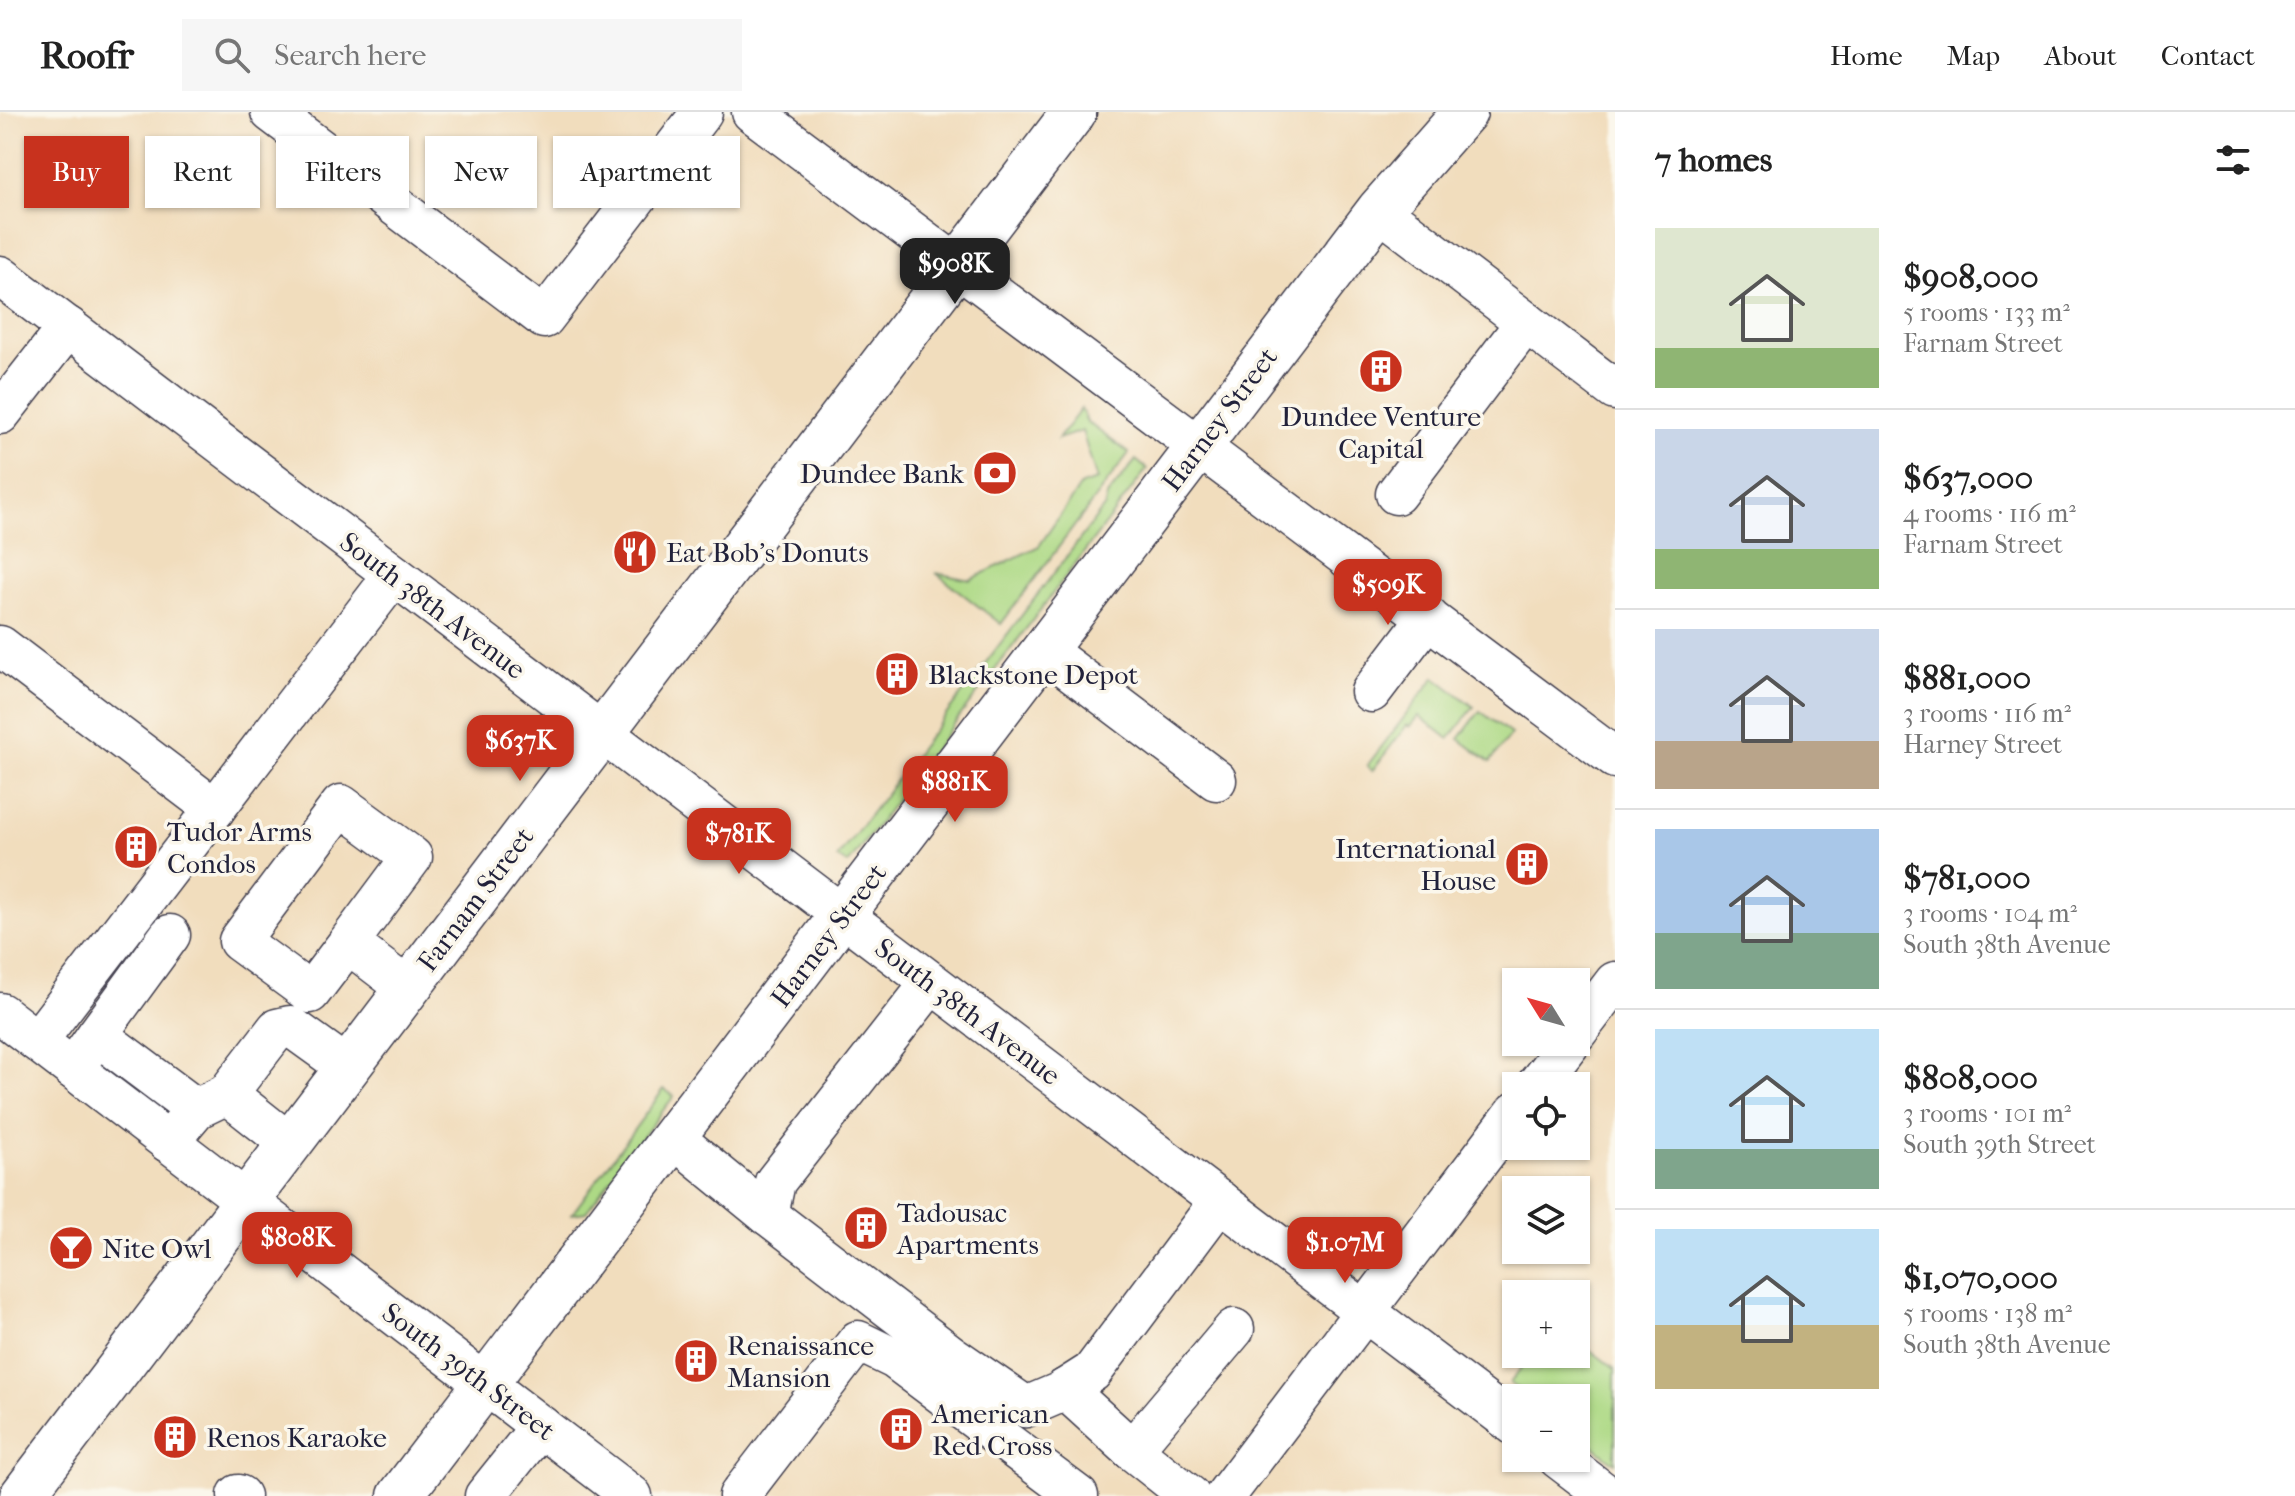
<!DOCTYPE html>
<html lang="en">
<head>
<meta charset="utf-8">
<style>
  :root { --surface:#fff; --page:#f6f6f6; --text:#222; --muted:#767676; --line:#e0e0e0; --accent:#c8321e }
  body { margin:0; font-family:"IM FELL French Canon",serif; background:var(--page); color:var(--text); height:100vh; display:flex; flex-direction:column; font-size:30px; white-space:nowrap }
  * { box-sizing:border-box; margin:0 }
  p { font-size:26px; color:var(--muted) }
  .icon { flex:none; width:44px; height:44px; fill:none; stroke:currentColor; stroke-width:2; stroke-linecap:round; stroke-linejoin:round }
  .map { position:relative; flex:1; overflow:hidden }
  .panel { display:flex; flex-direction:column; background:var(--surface); width:680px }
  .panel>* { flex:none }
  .banner { position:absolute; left:24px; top:24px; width:760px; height:72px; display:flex; gap:16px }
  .needle { width:52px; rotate:307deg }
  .buttons { position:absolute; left:1502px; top:856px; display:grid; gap:16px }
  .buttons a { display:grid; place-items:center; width:88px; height:88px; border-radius:0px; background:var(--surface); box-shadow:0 2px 6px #0004; font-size:40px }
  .price { position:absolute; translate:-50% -68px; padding:0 18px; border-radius:16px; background:var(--accent); color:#fff; font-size:26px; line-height:52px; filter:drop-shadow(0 2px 4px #0008) }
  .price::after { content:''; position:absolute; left:50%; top:48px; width:24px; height:18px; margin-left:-12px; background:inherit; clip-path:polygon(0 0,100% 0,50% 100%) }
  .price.current { background:#222; color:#fff }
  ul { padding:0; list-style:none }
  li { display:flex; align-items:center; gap:24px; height:200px; padding:0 40px }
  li+li { border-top:2px solid var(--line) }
  li span { display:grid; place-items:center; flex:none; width:224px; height:160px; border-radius:0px; color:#555 }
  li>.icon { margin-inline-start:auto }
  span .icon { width:96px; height:96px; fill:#fffc; stroke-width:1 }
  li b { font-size:34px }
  h2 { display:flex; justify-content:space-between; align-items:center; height:96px; padding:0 40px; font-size:34px }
  .chip { padding:0 28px; border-radius:0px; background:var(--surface); box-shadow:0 2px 6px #0004; font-size:28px; line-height:72px }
  .chip.current { background:var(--accent); color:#fff }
  header { display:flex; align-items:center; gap:48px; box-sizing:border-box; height:112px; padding:0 40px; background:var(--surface); border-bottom:2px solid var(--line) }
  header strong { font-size:38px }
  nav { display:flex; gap:44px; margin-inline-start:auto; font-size:28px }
  .search { width:560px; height:72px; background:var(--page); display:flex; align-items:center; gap:20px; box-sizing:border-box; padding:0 28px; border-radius:0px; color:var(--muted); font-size:30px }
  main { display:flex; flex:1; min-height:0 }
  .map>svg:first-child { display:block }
  .green { fill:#add985; stroke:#687e60; stroke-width:2 }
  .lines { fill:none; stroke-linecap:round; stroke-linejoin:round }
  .minor-casing { stroke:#413e4e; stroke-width:43 }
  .major-casing { stroke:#413e4e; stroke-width:47 }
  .minor { stroke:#fff; stroke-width:40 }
  .major { stroke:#fff; stroke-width:44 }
  .labels { text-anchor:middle; stroke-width:7; stroke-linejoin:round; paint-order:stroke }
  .poi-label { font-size:28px; fill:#22223b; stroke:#fbf7ec; text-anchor:start }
  .street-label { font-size:28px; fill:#22223b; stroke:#fbf7ec }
</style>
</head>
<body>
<header>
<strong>Roofr</strong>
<div class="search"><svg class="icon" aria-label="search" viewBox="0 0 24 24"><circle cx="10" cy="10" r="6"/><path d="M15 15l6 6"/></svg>Search here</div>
<nav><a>Home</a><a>Map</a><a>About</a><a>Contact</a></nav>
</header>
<main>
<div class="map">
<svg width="1615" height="1384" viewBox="0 0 1615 1384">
  <rect width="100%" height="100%" fill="#fbf7ec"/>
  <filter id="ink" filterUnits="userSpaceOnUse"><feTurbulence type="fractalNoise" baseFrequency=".0125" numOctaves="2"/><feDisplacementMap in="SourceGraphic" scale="16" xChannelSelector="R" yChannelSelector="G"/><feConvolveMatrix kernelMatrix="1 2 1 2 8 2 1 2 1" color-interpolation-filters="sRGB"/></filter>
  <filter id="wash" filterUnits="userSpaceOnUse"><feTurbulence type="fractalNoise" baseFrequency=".006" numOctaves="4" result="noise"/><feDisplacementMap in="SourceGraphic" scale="32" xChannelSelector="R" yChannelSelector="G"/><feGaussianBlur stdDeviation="1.8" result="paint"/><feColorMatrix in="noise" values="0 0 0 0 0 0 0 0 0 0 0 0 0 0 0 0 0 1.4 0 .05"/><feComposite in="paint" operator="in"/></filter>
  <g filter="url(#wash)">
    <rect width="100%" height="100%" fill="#f1ddbd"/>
    <g class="green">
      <path d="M1081,297L1087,310L1129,341L1001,512L936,461L970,468L1039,434L1081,373L1097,368L1082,319L1058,327Z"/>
      <path d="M1136,348L1147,357L848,752L837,746L1105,394L1107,384Z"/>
      <path d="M1435,565L1474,595L1449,627L1419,604L1410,615L1407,613L1372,659L1367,654Z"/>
      <path d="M1480,599L1511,622L1490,650L1459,627Z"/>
      <path d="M664,977L674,984L586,1100L572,1102Z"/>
      <path d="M1576,1227L1615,1257V1351L1576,1321V1286H1530L1510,1271L1531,1242H1576Z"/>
    </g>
  </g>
  <g filter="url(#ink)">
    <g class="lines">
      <g class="minor-casing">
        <g id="minor">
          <path d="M271,0L544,206L702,0"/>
          <path d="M752,0L1615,646"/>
          <path d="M1379,98L1615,278"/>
          <path d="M0,164L1516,1314"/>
          <path d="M0,302L68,215"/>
          <path d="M1396,382L1526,210"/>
          <path d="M0,534L215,697"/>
          <path d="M1044,538L1216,668"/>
          <path d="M1371,580L1428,505"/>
          <path d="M348,831L412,745L341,693L239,829L310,881L348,831L407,876"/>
          <path d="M931,871L775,1070L768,1103L952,1244L1026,1295L1059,1281L1092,1260L1220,1089"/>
          <path d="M0,901L632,1384"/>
          <path d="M1576,921L1615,870"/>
          <path d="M97,923L170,823"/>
          <path d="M37,929L394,463"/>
          <path d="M73,957L97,923L196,997"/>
          <path d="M1536,974L1570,930"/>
          <path d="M227,982L289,1031"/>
          <path d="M674,1026L768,1103"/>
          <path d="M168,1030L196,997L227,982L277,917L290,914L347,955"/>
          <path d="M1065,1277L1132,1338L1234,1217"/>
          <path d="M1132,1338L1190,1384"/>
          <path d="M1558,1346L1608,1384"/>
          <path d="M238,1383L240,1384"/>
          <path d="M485,1384L541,1314"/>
          <path d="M739,1384L858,1229L895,1247L1078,1384"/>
          <path d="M1225,1384L1516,1000"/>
        </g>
      </g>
      <g class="major-casing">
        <g id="major">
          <path d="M22,1384L1074,0"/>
          <path d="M400,1384L1379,98L1465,0"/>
        </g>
      </g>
      <use href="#minor" class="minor"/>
      <use href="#major" class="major"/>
    </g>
  </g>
  <defs>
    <g id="building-disc" transform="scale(2.3)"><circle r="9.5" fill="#c8321e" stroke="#fbf7ec"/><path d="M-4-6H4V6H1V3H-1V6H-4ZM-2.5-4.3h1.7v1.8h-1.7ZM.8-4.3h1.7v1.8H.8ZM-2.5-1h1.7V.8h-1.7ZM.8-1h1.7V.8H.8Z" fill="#fff"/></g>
    <g id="bank-disc" transform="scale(2.3)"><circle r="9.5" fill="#c8321e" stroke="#fbf7ec"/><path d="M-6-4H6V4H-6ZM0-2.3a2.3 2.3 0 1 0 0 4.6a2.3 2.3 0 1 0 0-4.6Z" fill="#fff"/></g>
    <g id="restaurant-disc" transform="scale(2.3)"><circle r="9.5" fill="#c8321e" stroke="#fbf7ec"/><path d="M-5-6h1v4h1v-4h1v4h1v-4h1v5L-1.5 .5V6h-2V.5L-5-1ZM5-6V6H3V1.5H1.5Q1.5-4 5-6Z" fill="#fff"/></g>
    <g id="bar-disc" transform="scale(2.3)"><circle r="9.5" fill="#c8321e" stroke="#fbf7ec"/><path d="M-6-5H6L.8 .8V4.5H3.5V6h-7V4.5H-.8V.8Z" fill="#fff"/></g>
  </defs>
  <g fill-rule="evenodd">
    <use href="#building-disc" x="1381" y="259"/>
    <use href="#bank-disc" x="995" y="361"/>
    <use href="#restaurant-disc" x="635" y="440"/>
    <use href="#building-disc" x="897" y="562"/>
    <use href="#building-disc" x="136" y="735"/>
    <use href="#building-disc" x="1527" y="752"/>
    <use href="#building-disc" x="866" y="1116"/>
    <use href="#bar-disc" x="71" y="1136"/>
    <use href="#building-disc" x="696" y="1249"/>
    <use href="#building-disc" x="901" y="1317"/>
    <use href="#building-disc" x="175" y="1325"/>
  </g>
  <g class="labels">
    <g class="poi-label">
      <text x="1381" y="314" text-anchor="middle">Dundee Venture<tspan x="1381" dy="32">Capital</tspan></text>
      <text x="964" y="371" text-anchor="end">Dundee Bank</text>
      <text x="666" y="450">Eat Bob's Donuts</text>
      <text x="928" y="572">Blackstone Depot</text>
      <text x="167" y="729">Tudor Arms<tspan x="167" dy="32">Condos</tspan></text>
      <text x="1496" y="746" text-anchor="end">International<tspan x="1496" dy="32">House</tspan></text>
      <text x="897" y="1110">Tadousac<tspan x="897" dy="32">Apartments</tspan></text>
      <text x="102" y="1146">Nite Owl</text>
      <text x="727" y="1243">Renaissance<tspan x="727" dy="32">Mansion</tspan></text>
      <text x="932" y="1311">American<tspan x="932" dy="32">Red Cross</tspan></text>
      <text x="206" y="1335">Renos Karaoke</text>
    </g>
    <g class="street-label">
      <text transform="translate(1219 307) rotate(-53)" y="10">Harney Street</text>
      <text transform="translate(433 493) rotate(37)" y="10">South 38th Avenue</text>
      <text transform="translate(475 787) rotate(-53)" y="10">Farnam Street</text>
      <text transform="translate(828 823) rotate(-53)" y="10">Harney Street</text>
      <text transform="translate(968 899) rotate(37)" y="10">South 38th Avenue</text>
      <text transform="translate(469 1259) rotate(37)" y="10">South 39th Street</text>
    </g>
  </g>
</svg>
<div class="buttons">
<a><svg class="needle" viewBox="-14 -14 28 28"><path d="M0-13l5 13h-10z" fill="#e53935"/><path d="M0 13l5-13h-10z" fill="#767676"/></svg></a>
<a><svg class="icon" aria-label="locate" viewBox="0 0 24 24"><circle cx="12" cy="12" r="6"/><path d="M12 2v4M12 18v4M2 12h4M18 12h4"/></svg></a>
<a><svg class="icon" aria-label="layers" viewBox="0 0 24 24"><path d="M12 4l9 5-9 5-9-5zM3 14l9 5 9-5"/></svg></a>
<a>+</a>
<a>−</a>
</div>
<b class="price current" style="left:955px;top:194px">$908K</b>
<b class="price" style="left:1388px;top:515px">$509K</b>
<b class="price" style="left:520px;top:671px">$637K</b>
<b class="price" style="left:955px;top:712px">$881K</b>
<b class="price" style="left:739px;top:764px">$781K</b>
<b class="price" style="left:297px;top:1168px">$808K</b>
<b class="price" style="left:1345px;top:1173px">$1.07M</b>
<div class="banner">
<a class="chip current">Buy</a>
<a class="chip">Rent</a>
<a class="chip">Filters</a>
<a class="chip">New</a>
<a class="chip">Apartment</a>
</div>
</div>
<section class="panel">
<h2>7 homes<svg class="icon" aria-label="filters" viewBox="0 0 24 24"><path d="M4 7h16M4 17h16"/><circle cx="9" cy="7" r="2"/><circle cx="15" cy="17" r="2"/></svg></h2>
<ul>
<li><span style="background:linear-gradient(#dfe7d0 75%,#8fb573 0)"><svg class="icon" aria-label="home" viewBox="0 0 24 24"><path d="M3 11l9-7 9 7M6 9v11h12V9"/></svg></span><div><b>$908,000</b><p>5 rooms · 133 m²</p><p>Farnam Street</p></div></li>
<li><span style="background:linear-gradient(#c9d6e8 75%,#8fb573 0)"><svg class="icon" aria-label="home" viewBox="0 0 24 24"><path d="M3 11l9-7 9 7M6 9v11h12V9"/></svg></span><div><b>$637,000</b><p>4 rooms · 116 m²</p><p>Farnam Street</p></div></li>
<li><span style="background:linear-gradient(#c9d6e8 70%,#b9a48a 0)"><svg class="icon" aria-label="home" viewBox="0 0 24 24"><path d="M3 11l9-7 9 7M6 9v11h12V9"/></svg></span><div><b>$881,000</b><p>3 rooms · 116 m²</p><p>Harney Street</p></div></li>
<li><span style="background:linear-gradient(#a9c7e8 65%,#7fa58c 0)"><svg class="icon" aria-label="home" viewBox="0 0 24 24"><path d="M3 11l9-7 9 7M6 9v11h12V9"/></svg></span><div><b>$781,000</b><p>3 rooms · 104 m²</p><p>South 38th Avenue</p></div></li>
<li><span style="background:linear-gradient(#bfe0f5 75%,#7fa58c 0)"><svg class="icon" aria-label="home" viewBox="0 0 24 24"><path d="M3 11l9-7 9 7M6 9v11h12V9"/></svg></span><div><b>$808,000</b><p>3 rooms · 101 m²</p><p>South 39th Street</p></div></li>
<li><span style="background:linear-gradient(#bfe0f5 60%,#c2b280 0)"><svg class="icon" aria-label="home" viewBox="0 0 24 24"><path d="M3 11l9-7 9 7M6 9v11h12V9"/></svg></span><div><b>$1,070,000</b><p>5 rooms · 138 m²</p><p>South 38th Avenue</p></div></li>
</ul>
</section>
</main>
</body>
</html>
